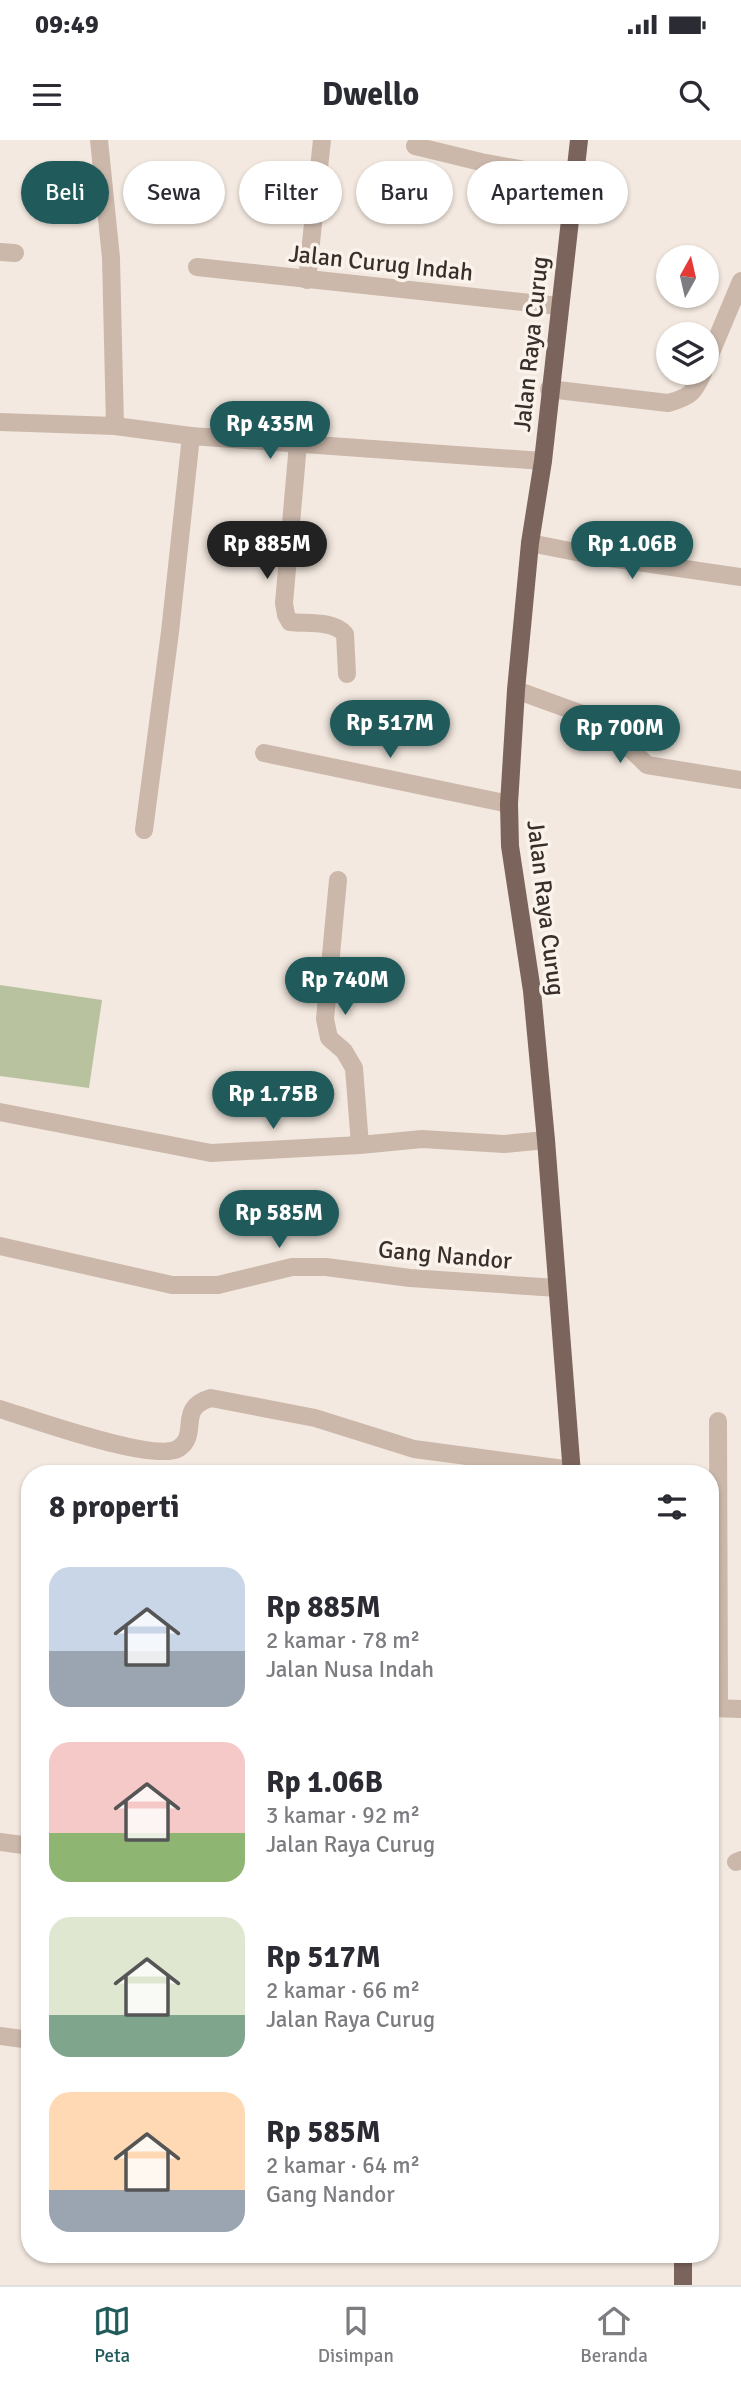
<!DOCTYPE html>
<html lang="id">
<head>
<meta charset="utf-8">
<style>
  :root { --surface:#fff; --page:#f2f2f3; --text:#2b2b33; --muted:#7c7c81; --line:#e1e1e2; --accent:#205a5a }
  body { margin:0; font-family:Signika,sans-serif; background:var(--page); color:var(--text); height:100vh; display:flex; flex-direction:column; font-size:26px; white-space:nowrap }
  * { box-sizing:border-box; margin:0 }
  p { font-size:23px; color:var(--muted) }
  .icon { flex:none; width:38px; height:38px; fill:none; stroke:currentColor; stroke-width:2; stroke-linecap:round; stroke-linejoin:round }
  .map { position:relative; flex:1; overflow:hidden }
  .side { position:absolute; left:21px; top:1325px; width:698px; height:798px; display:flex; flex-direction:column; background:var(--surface); border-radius:28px; box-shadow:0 2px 5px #0004 }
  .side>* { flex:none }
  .guide { position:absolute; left:21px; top:21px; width:700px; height:63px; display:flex; gap:14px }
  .needle { width:46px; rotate:8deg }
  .fabs { position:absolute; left:656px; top:105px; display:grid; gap:14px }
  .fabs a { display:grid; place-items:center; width:63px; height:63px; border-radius:50%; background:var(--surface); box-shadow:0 2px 5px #0004; font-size:35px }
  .price { position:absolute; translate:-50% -60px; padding:0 16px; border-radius:24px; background:var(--accent); color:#fff; font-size:23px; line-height:46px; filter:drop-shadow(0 2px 4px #0008) }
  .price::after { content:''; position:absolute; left:50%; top:42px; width:21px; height:16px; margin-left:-10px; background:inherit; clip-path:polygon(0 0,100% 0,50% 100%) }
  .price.active { background:#222; color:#fff }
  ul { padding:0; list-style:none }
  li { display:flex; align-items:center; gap:21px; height:175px; padding:0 28px }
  li span { display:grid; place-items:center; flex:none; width:196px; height:140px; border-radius:21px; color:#555 }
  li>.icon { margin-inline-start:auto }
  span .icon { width:84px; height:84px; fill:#fffc; stroke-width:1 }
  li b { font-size:30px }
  h2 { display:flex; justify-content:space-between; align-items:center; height:84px; padding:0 28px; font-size:30px }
  .chip { padding:0 24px; border-radius:32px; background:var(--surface); box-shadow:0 2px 5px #0004; font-size:24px; line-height:63px }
  .chip.active { background:var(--accent); color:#fff }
  .status { display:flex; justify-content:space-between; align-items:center; height:49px; padding:0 35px; background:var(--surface); direction:ltr }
  .status svg { height:19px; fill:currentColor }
  header { display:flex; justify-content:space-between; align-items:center; height:91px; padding:0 28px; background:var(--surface); font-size:32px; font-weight:800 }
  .tabs { display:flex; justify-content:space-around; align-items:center; height:98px; border-top:2px solid var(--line); background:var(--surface); font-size:19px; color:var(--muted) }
  .tabs a { display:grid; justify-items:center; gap:4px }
  .tabs .active { color:var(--accent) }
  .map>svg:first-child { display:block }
  .green { fill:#b9c29f }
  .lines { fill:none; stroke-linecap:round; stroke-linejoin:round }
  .minor { stroke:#cbb8ab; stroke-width:18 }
  .major { stroke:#7b645c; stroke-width:18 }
  .labels { text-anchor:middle; stroke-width:7; stroke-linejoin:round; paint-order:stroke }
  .street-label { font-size:24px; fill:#392e2a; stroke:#faf3ec }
</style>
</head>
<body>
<div class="status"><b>09:49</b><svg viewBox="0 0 49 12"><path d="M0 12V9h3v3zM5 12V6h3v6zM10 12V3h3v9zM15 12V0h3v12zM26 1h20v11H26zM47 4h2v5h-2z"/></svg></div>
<header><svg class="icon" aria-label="menu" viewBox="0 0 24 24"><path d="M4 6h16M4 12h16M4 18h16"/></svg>Dwello<svg class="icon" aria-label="search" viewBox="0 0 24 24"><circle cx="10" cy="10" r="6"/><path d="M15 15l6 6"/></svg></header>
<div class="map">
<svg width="741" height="2145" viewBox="0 0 741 2145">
  <rect width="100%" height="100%" fill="#f3e9e0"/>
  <path class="green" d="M0,845L102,860L89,948L0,936Z"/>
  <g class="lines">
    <g class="minor">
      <path d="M99,0L111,118L115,286"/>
      <path d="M415,6L481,22L574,39"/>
      <path d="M0,112L15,113"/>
      <path d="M197,127L559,166"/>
      <path d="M307,140L322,0"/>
      <path d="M707,222L741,141"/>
      <path d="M549,249L668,263C690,257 694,253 703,233"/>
      <path d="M0,282L115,286L191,296L543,321"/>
      <path d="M298,304L284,463L286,475L290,482C307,484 333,480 345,494L347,534"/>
      <path d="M530,403L596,416L741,437"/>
      <path d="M516,550L593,578L606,585L647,625L741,640"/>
      <path d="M264,613L509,664"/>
      <path d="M144,690L170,492L191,296"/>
      <path d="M338,740L325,879L329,898L344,911L354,928L360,1005"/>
      <path d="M0,972L211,1013L360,1005L422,999L504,1004L546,1000"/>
      <path d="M0,1106L172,1145H218L292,1127H326L410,1138L557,1148"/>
      <path d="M0,1269C30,1278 156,1324 179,1308C200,1294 176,1268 211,1258L315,1278L414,1309L572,1330"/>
      <path d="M718,1281L719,1568"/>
      <path d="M710,1568L741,1569"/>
      <path d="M0,1702L30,1706"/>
      <path d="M736,1722L741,1720"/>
      <path d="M0,1896L30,1900"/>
    </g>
    <g class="major">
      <path d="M572,1334L546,1000L532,851L510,706L509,664L516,550L530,403L543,321L579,0"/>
      <path d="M683,2114V2145"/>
    </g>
  </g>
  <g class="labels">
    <g class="street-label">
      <text transform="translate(381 123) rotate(6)" y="8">Jalan Curug Indah</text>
      <text transform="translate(531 204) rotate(-84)" y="8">Jalan Raya Curug</text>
      <text transform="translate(546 768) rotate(83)" y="8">Jalan Raya Curug</text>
      <text transform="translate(445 1115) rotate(5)" y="8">Gang Nandor</text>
    </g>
  </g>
</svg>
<div class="fabs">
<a><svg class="needle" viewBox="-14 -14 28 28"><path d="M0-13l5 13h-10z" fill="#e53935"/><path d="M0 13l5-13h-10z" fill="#7c7c81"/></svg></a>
<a><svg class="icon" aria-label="layers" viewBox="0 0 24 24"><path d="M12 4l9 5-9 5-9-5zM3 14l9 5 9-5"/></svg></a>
</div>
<b class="price" style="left:270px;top:321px">Rp 435M</b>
<b class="price active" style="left:267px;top:441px">Rp 885M</b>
<b class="price" style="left:632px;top:441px">Rp 1.06B</b>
<b class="price" style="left:390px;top:620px">Rp 517M</b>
<b class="price" style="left:620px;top:625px">Rp 700M</b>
<b class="price" style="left:345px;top:877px">Rp 740M</b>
<b class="price" style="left:273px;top:991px">Rp 1.75B</b>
<b class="price" style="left:279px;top:1110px">Rp 585M</b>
<div class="guide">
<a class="chip active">Beli</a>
<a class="chip">Sewa</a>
<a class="chip">Filter</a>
<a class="chip">Baru</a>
<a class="chip">Apartemen</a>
</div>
<section class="side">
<h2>8 properti<svg class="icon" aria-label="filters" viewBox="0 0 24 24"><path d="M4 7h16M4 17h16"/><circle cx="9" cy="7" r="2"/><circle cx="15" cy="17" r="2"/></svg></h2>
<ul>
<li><span style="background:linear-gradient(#c9d6e8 60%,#9aa5b1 0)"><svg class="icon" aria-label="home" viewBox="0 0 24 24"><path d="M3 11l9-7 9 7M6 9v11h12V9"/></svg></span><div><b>Rp 885M</b><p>2 kamar · 78 m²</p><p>Jalan Nusa Indah</p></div></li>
<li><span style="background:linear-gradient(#f6c9c9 65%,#8fb573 0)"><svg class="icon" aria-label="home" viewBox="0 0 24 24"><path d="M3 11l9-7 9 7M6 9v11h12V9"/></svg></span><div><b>Rp 1.06B</b><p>3 kamar · 92 m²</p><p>Jalan Raya Curug</p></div></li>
<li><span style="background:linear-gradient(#dfe7d0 70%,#7fa58c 0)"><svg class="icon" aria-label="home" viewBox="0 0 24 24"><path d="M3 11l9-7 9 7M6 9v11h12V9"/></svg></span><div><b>Rp 517M</b><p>2 kamar · 66 m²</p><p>Jalan Raya Curug</p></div></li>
<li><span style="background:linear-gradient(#ffd9b3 70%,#9aa5b1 0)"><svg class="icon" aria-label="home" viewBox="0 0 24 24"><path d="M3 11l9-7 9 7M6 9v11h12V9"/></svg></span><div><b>Rp 585M</b><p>2 kamar · 64 m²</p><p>Gang Nandor</p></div></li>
</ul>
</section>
</div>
<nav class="tabs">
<a class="active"><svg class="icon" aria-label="map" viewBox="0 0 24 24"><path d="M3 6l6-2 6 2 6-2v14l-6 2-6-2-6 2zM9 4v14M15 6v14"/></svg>Peta</a>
<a><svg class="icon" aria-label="saved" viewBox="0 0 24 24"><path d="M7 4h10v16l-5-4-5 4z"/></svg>Disimpan</a>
<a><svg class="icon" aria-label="home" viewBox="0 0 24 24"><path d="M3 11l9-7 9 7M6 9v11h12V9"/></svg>Beranda</a>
</nav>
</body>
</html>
